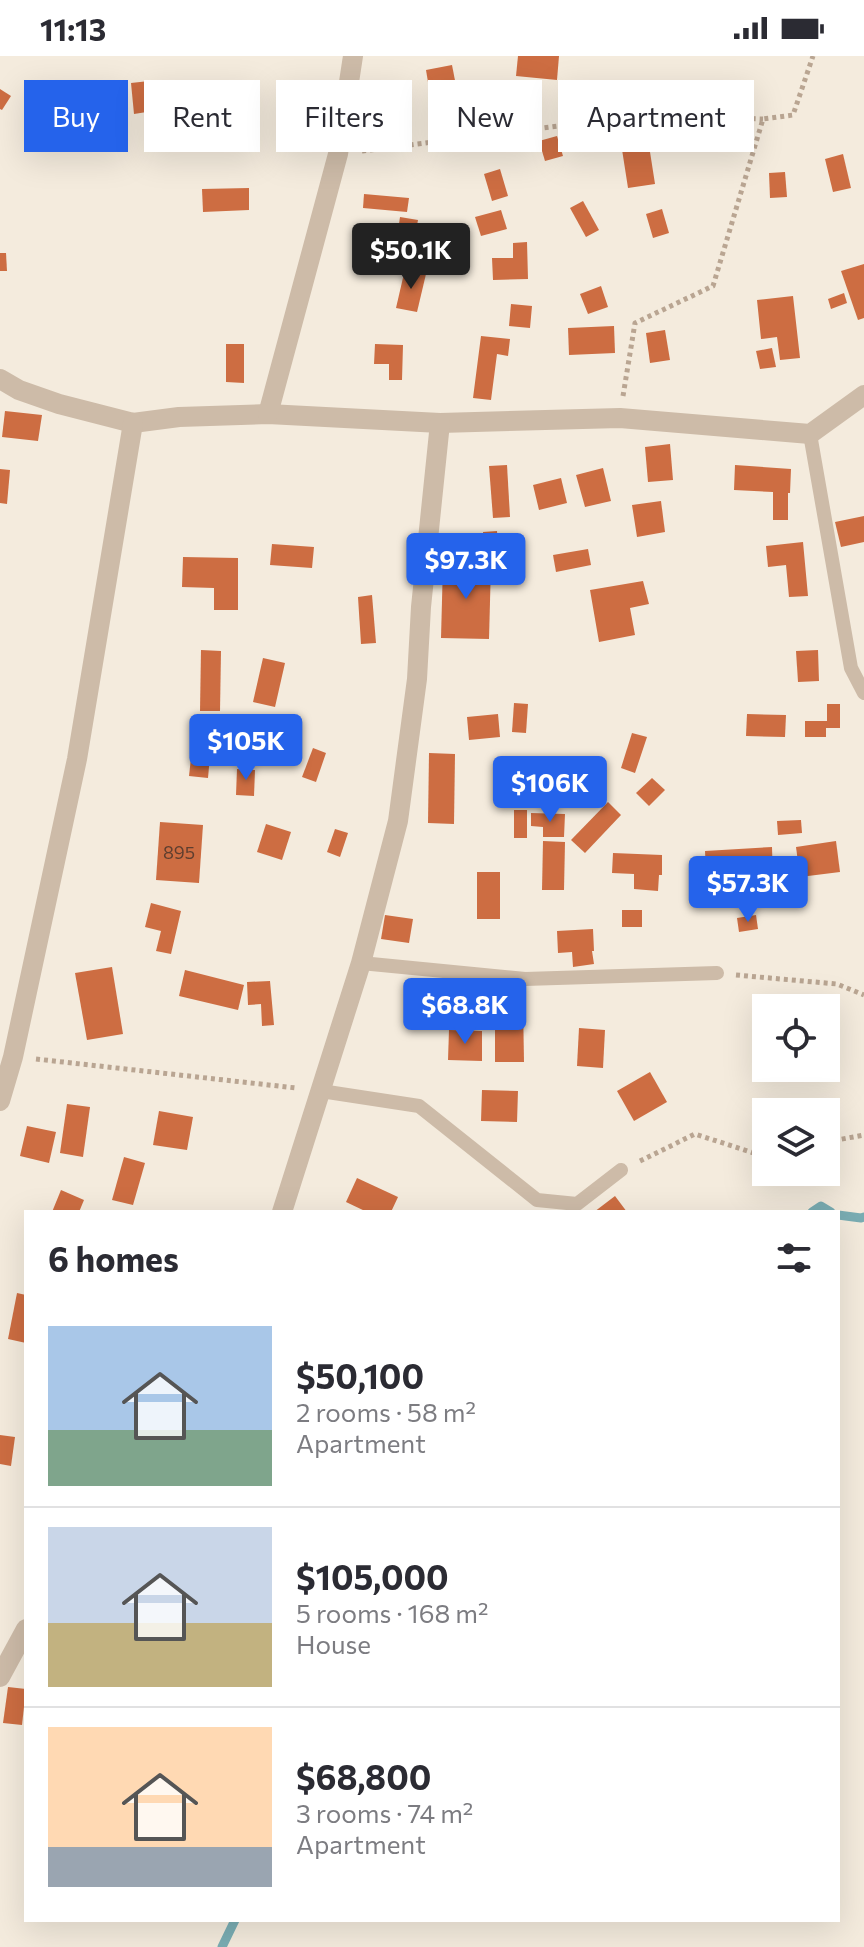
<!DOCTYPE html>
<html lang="en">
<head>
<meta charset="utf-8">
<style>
  :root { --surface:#fff; --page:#f2f2f3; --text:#2b2b33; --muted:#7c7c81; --line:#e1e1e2; --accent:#2563eb }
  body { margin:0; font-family:Commissioner,sans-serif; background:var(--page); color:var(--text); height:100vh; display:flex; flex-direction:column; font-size:30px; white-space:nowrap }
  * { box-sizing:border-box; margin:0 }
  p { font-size:26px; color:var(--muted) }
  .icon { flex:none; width:44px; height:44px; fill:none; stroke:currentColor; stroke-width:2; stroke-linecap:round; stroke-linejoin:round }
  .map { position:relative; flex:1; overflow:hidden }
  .drawer { position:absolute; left:24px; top:1154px; width:816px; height:712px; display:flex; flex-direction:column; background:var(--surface); border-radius:0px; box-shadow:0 8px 32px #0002 }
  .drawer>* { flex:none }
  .banner { position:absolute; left:24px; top:24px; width:816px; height:72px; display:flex; gap:16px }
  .tools { position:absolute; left:752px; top:938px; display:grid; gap:16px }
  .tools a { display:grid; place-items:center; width:88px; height:88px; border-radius:0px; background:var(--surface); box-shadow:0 8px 32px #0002; font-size:40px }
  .price { position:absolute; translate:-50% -68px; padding:0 18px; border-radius:8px; background:var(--accent); color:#fff; font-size:26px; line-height:52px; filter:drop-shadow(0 2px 4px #0008) }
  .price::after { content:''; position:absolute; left:50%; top:48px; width:24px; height:18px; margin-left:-12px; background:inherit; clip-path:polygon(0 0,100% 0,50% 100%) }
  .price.active { background:#222; color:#fff }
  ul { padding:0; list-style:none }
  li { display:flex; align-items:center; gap:24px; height:200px; padding:0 24px }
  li+li { border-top:2px solid var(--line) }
  li span { display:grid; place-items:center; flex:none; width:224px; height:160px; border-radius:0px; color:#555 }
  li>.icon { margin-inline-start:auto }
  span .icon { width:96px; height:96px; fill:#fffc; stroke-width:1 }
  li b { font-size:34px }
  h2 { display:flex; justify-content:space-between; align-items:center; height:96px; padding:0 24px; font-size:34px }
  .chip { padding:0 28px; border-radius:0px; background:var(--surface); box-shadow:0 8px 32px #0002; font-size:28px; line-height:72px }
  .chip.active { background:var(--accent); color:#fff }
  .status { display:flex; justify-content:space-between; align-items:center; height:56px; padding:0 40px; background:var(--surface); direction:ltr }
  .status svg { height:22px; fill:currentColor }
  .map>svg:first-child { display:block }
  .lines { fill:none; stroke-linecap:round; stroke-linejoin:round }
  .stream { stroke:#7aadb3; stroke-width:9 }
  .building { fill:#cd6d42 }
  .path { stroke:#b9a592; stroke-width:5; stroke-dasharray:4 4; stroke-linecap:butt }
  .lane { stroke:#cdbba8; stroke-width:14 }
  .street { stroke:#cdbba8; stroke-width:20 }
  .labels { text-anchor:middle; stroke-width:6; stroke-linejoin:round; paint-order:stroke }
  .number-label { font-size:18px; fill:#5e3e2f }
</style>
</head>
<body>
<div class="status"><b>11:13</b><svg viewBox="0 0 49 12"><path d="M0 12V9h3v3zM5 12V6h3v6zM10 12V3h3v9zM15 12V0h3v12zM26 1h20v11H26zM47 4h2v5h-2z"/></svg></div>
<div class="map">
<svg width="864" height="1891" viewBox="0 0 864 1891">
  <rect width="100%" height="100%" fill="#f4ebdd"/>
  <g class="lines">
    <g class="stream">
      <path d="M812,1156L821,1150L831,1156"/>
      <path d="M838,1159L861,1162L864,1161"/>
      <path d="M222,1891L235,1864"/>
    </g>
  </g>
  <g class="building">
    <path d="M518,0H559L557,24L516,20Z"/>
    <path d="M452,9L459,45L432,50L426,14Z"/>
    <path d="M149,25L153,55L134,58L131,27Z"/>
    <path d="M0,33L11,40L2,54L0,53Z"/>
    <path d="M300,36L303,53L284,57L281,39Z"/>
    <path d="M557,80L563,100L545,105L539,85Z"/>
    <path d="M648,83L655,128L628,132L621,87Z"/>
    <path d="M843,98L851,132L833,136L825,103Z"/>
    <path d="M500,113L508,140L492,145L484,118Z"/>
    <path d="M785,116L787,141L770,142L769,117Z"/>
    <path d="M249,132V154L203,156L202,133Z"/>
    <path d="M364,138L409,142L407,156L363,152Z"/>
    <path d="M583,145L599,174L586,181L570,152Z"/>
    <path d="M662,153L669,177L653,182L646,158Z"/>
    <path d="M501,154L507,173L481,180L475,161Z"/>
    <path d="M400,161L418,164L413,192L396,189Z"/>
    <path d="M527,186L528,223L493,224L492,202H513V187Z"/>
    <path d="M0,197H6L7,215H0Z"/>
    <path d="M864,208V262L858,264L841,215Z"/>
    <path d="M405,213L426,218L417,256L396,252Z"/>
    <path d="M601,230L608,251L588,258L580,238Z"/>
    <path d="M844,237L847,247L831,253L828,243Z"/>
    <path d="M793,240L800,302L780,304L777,281L761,283L757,244Z"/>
    <path d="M511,248L532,250L530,272L509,270Z"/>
    <path d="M614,270L615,297L569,299L568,272Z"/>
    <path d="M665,274L670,304L650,307L646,277Z"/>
    <path d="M481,280L510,283L508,300L497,298L491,344L473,342Z"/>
    <path d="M226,288H244V327L226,326Z"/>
    <path d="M375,288L403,289L402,324H389V308H374Z"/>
    <path d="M772,292L776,311L760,313L756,295Z"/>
    <path d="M5,355L42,359L38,385L2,381Z"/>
    <path d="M670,388L673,424L648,426L645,391Z"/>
    <path d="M507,409L510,461L493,462L489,410Z"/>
    <path d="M735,409L791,413L790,437H788V464H773V436L734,434Z"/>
    <path d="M603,412L611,445L585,451L576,419Z"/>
    <path d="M0,413L10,414L7,448L0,447Z"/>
    <path d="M561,422L567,447L539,454L533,429Z"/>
    <path d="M661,445L665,476L637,481L632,449Z"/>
    <path d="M864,460V486L841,491L835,466Z"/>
    <path d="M497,475L499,501L485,502L483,476Z"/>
    <path d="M803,486L808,540L789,541L786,509L768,511L766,490Z"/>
    <path d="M272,488L314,491L312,512L270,509Z"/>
    <path d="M588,493L591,509L556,516L553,499Z"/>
    <path d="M183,501L238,502V554H214V532L182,531Z"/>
    <path d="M443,507L491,508L489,583L441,582Z"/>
    <path d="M643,525L649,548L630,552L635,579L599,586L590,534Z"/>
    <path d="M372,539L376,587L361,588L358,541Z"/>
    <path d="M201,594L221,595L220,655H200Z"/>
    <path d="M818,594L819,625L798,626L796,595Z"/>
    <path d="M263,602L285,607L275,651L253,646Z"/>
    <path d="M514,647L528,648L526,677L512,676Z"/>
    <path d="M827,648H840V672H826V681H805V665H827Z"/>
    <path d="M498,658L500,681L469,684L467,661Z"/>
    <path d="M747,658L786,659L785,681L746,680Z"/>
    <path d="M194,675L212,677L208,722L189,720Z"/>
    <path d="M632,677L647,681L635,717L621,712Z"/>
    <path d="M313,692L326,697L316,726L302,721Z"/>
    <path d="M429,697L455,698L454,768L428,767Z"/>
    <path d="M237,713L255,714L254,740L236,739Z"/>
    <path d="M652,722L665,734L649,750L636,737Z"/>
    <path d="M608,746L621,759L585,797L571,784Z"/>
    <rect x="514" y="754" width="13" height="28"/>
    <path d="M531,757L565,758L564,781H543V771L531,770Z"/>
    <path d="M801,764L802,777L778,779L777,765Z"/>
    <path d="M160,766L203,769L199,827L156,824Z"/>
    <path d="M266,768L291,776L282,804L257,796Z"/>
    <path d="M335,773L348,777L340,801L327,796Z"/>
    <path d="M543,785L565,786L564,834H542Z"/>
    <path d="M836,785L840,816L800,821L796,791Z"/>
    <path d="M772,791L773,824L740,825V813L706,815L705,795Z"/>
    <path d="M613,797L662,799V819H659L658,835L634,833V818L612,817Z"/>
    <rect x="477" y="816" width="23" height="47"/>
    <path d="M151,847L181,855L171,898L156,895L161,875L145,871Z"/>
    <rect x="622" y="854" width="20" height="17"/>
    <path d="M385,859L413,863L409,887L381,883Z"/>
    <path d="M756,859L758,873L739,876L737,862Z"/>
    <path d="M593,873L594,895H592L594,908L573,911L572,896L558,897L557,875Z"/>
    <path d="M112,911L123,978L87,984L75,917Z"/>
    <path d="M185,914L244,929L238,954L179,940Z"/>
    <path d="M270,925L274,969L262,970L261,948L248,949L247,926Z"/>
    <path d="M495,948H523L524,1006H495Z"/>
    <path d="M579,972L605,974L603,1012L577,1010Z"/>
    <path d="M449,974L482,975V1005L448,1004Z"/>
    <path d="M650,1016L667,1046L634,1065L617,1035Z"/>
    <path d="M482,1034L518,1035L517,1066L481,1065Z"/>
    <path d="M67,1048L90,1051L83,1101L60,1097Z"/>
    <path d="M159,1055L193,1061L187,1094L153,1089Z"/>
    <path d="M27,1070L56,1076L49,1107L20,1100Z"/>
    <path d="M124,1101L145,1107L133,1149L112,1144Z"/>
    <path d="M357,1122L398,1141L391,1156H367L346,1146Z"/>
    <path d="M61,1134L84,1144L79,1156H52Z"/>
    <path d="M615,1140L627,1156H594Z"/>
    <path d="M17,1237L26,1239V1287L8,1283Z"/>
    <path d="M0,1379L15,1381L11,1410L0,1408Z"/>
    <path d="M8,1631L26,1633L22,1669L3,1667Z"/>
  </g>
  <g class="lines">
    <g class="path">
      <path d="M362,95L644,59L763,63"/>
      <path d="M623,340L635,267L713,230L763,63L793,59L813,0"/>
      <path d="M736,919L837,928L864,939"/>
      <path d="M36,1003L296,1032"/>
      <path d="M826,1086L864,1079"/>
      <path d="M640,1105L695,1078L760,1099L766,1098"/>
    </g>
    <g class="lane">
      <path d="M810,378L851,612L864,637"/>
      <path d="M361,907L525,923L717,917"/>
      <path d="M321,1035L419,1050L537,1144L577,1148L621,1114"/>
    </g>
    <g class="street">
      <path d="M0,323L19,334L59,348L133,367L179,361L268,358L440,367L620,362L810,378L864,339"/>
      <path d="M268,358L338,98L353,0"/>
      <path d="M0,1045L13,1001L77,703L133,367"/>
      <path d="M282,1156L361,907L398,765L417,623L421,551L440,367"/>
      <path d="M0,1621L26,1573"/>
    </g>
  </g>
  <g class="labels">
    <g class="number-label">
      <text x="179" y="803">895</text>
    </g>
  </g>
</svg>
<div class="tools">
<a><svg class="icon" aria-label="locate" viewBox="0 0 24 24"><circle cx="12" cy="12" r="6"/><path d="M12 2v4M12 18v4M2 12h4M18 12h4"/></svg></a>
<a><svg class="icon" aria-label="layers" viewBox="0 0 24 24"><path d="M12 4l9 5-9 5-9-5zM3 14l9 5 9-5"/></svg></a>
</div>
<b class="price active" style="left:411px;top:235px">$50.1K</b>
<b class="price" style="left:466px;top:545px">$97.3K</b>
<b class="price" style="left:246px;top:726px">$105K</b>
<b class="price" style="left:550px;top:768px">$106K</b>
<b class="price" style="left:748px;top:868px">$57.3K</b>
<b class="price" style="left:465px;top:990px">$68.8K</b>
<div class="banner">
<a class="chip active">Buy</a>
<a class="chip">Rent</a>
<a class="chip">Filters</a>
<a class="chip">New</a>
<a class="chip">Apartment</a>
</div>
<section class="drawer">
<h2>6 homes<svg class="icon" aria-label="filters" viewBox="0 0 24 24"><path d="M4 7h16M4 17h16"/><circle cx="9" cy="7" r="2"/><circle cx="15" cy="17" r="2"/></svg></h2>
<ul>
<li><span style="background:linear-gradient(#a9c7e8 65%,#7fa58c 0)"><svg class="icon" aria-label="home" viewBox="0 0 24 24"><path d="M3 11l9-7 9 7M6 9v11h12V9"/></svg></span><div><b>$50,100</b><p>2 rooms · 58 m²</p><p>Apartment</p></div></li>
<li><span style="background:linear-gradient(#c9d6e8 60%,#c2b280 0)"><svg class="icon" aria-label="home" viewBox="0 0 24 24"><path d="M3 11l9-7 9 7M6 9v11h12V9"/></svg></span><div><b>$105,000</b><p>5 rooms · 168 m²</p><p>House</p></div></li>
<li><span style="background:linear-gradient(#ffd9b3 75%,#9aa5b1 0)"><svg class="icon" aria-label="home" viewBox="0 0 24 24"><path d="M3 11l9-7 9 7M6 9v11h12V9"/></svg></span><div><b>$68,800</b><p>3 rooms · 74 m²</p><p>Apartment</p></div></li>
</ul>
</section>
</div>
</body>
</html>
